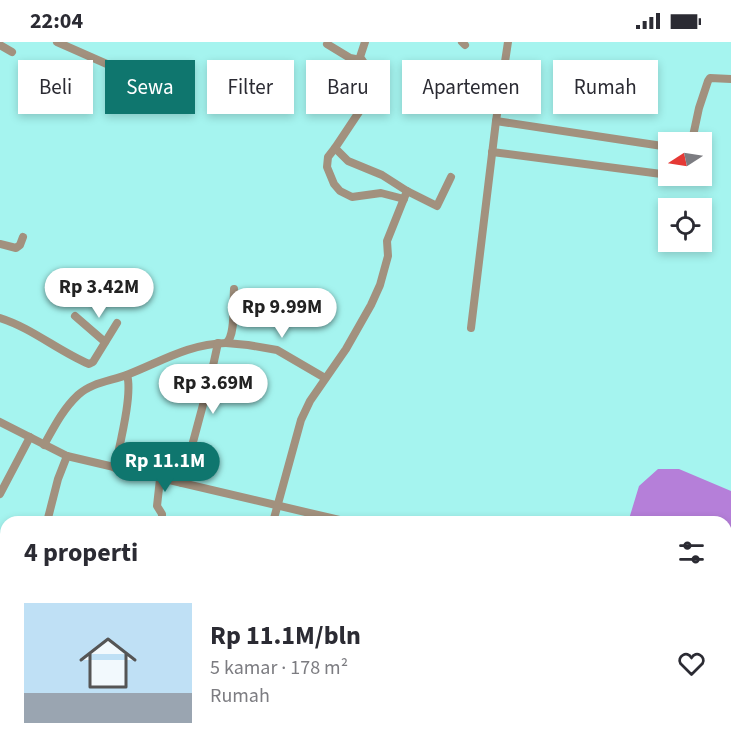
<!DOCTYPE html>
<html lang="id">
<head>
<meta charset="utf-8">
<style>
  :root { --surface:#fff; --page:#f7f7f7; --text:#2b2b33; --muted:#7c7c81; --accent:#0f766e }
  body { margin:0; font-family:"Source Sans 3",sans-serif; background:var(--page); color:var(--text); height:100vh; display:flex; flex-direction:column; font-size:22px; white-space:nowrap }
  * { box-sizing:border-box; margin:0 }
  p { font-size:20px; color:var(--muted) }
  .icon { flex:none; width:33px; height:33px; fill:none; stroke:currentColor; stroke-width:2; stroke-linecap:round; stroke-linejoin:round }
  .map { position:relative; flex:1; overflow:hidden }
  .details { position:absolute; left:0px; top:474px; width:732px; height:234px; display:flex; flex-direction:column; background:var(--surface); border-radius:18px 18px 0 0; box-shadow:0 3px 9px #0003 }
  .details>* { flex:none }
  .hud { position:absolute; left:18px; top:18px; width:696px; height:54px; display:flex; gap:12px }
  .needle { width:39px; rotate:258deg }
  .controls { position:absolute; left:658px; top:90px; display:grid; gap:12px }
  .controls a { display:grid; place-items:center; width:54px; height:54px; border-radius:0px; background:var(--surface); box-shadow:0 3px 9px #0003; font-size:30px }
  .price { position:absolute; translate:-50% -51px; padding:0 14px; border-radius:21px; background:#fff; color:#222; font-size:20px; line-height:39px; filter:drop-shadow(0 2px 3px #0008) }
  .price::after { content:''; position:absolute; left:50%; top:36px; width:18px; height:14px; margin-left:-9px; background:inherit; clip-path:polygon(0 0,100% 0,50% 100%) }
  .price.current { background:var(--accent); color:#fff }
  ul { padding:0; list-style:none }
  li { display:flex; align-items:center; gap:18px; height:150px; padding:0 24px }
  li span { display:grid; place-items:center; flex:none; width:168px; height:120px; border-radius:0px; color:#555 }
  li>.icon { margin-inline-start:auto }
  span .icon { width:72px; height:72px; fill:#fffc; stroke-width:1 }
  li b { font-size:26px }
  h2 { display:flex; justify-content:space-between; align-items:center; height:72px; padding:0 24px; font-size:26px }
  .chip { padding:0 21px; border-radius:0px; background:var(--surface); box-shadow:0 3px 9px #0003; font-size:21px; line-height:54px }
  .chip.current { background:var(--accent); color:#fff }
  .status { display:flex; justify-content:space-between; align-items:center; height:42px; padding:0 30px; background:var(--surface); direction:ltr }
  .status svg { height:16px; fill:currentColor }
  .map>svg:first-child { display:block }
  .water { fill:#b57fd9 }
  .lines { fill:none; stroke-linecap:round; stroke-linejoin:round }
  .minor { stroke:#a2917e; stroke-width:8 }
</style>
</head>
<body>
<div class="status"><b>22:04</b><svg viewBox="0 0 49 12"><path d="M0 12V9h3v3zM5 12V6h3v6zM10 12V3h3v9zM15 12V0h3v12zM26 1h20v11H26zM47 4h2v5h-2z"/></svg></div>
<div class="map">
<svg width="731" height="708" viewBox="0 0 731 708">
  <rect width="100%" height="100%" fill="#a5f4ef"/>
  <path class="water" d="M658,427H679L731,449V708L726,666V480H630L629,477L639,444Z"/>
  <g class="lines">
    <g class="minor">
      <path d="M57,0L125,30"/>
      <path d="M365,0L360,15L375,37L373,49L335,106L348,119L382,133L407,149L437,164L451,135"/>
      <path d="M462,0L465,3"/>
      <path d="M327,2L350,16L361,18"/>
      <path d="M0,3L12,10"/>
      <path d="M496,79L669,105"/>
      <path d="M689,100L693,94L699,66L708,39L710,36L731,37"/>
      <path d="M335,106L328,115L327,125L334,142L340,149L352,155L381,151L404,157"/>
      <path d="M492,110L669,133"/>
      <path d="M0,202L16,206L20,203L23,195"/>
      <path d="M75,274L105,300"/>
      <path d="M0,276C32,286 58,309 89,322L93,320L117,281"/>
      <path d="M471,286L496,79L508,0"/>
      <path d="M226,301L248,303L277,308L325,336"/>
      <path d="M0,380L67,414L348,480"/>
      <path d="M44,403C54,385 63,367 78,353C92,340 112,339 129,332C162,319 189,302 226,301C236,294 233,261 234,247"/>
      <path d="M115,426C119,405 133,352 127,333"/>
      <path d="M160,437L157,464L162,472V480"/>
      <path d="M182,441L211,333L218,301"/>
      <path d="M0,452L30,395"/>
      <path d="M47,480L58,437L67,414"/>
      <path d="M273,480L301,378L310,359L346,307L371,263L380,243L388,214L387,199L407,149"/>
      <path d="M0,557L6,560"/>
      <path d="M0,640L6,642"/>
      <path d="M0,699L8,708"/>
      <path d="M436,702L439,708"/>
      <path d="M118,708L119,702"/>
      <path d="M202,708L204,702"/>
      <path d="M298,708L300,702"/>
      <path d="M343,708L345,702"/>
    </g>
  </g>
</svg>
<div class="controls">
<a><svg class="needle" viewBox="-14 -14 28 28"><path d="M0-13l5 13h-10z" fill="#e53935"/><path d="M0 13l5-13h-10z" fill="#7c7c81"/></svg></a>
<a><svg class="icon" aria-label="locate" viewBox="0 0 24 24"><circle cx="12" cy="12" r="6"/><path d="M12 2v4M12 18v4M2 12h4M18 12h4"/></svg></a>
</div>
<b class="price" style="left:99px;top:277px">Rp 3.42M</b>
<b class="price" style="left:282px;top:297px">Rp 9.99M</b>
<b class="price" style="left:213px;top:373px">Rp 3.69M</b>
<b class="price current" style="left:165px;top:451px">Rp 11.1M</b>
<div class="hud">
<a class="chip">Beli</a>
<a class="chip current">Sewa</a>
<a class="chip">Filter</a>
<a class="chip">Baru</a>
<a class="chip">Apartemen</a>
<a class="chip">Rumah</a>
</div>
<section class="details">
<h2>4 properti<svg class="icon" aria-label="filters" viewBox="0 0 24 24"><path d="M4 7h16M4 17h16"/><circle cx="9" cy="7" r="2"/><circle cx="15" cy="17" r="2"/></svg></h2>
<ul>
<li><span style="background:linear-gradient(#bfe0f5 75%,#9aa5b1 0)"><svg class="icon" aria-label="home" viewBox="0 0 24 24"><path d="M3 11l9-7 9 7M6 9v11h12V9"/></svg></span><div><b>Rp 11.1M/bln</b><p>5 kamar · 178 m²</p><p>Rumah</p></div><svg class="icon" aria-label="heart" viewBox="0 0 24 24"><path d="M12 20l-8-8c-3-5 5-10 8-4 3-6 11-1 8 4z"/></svg></li>
</ul>
</section>
</div>
</body>
</html>
